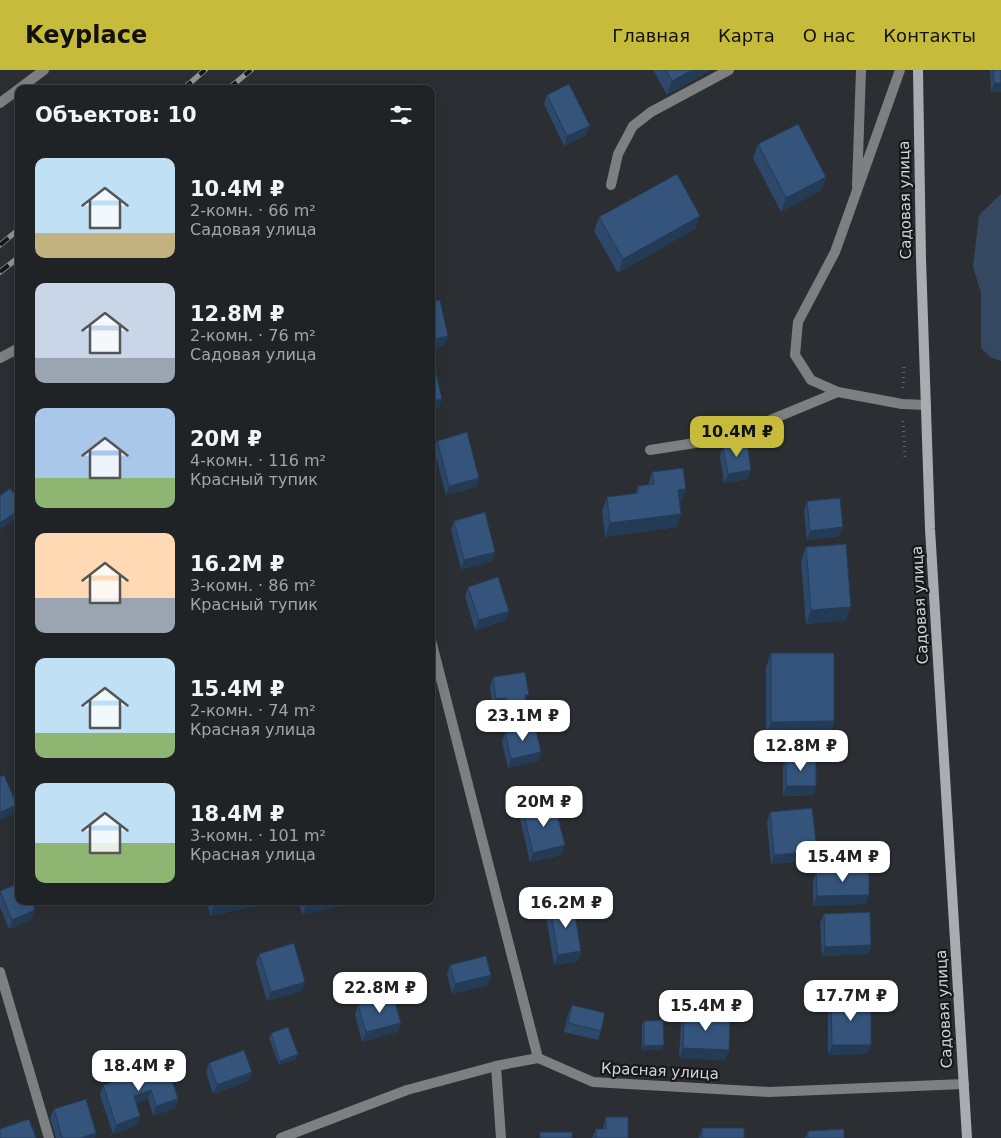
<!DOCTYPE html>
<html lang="ru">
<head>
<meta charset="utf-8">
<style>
  :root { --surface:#202326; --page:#282b2e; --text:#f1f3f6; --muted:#a2a4a7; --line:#3d4043; --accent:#c7bb3c }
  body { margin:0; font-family:"DejaVu Sans",sans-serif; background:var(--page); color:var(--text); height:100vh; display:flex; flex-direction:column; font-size:19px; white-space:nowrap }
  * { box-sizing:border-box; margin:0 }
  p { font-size:16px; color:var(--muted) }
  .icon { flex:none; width:28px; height:28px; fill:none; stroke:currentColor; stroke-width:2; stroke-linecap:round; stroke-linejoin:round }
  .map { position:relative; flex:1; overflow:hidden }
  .sheet { position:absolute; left:15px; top:15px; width:420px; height:820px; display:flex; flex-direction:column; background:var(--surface); border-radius:10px; box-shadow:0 5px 20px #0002,0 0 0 1px var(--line) }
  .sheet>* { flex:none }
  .price { position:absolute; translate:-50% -42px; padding:0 11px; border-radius:10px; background:#fff; color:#222; font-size:16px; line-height:32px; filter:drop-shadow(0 1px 2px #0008) }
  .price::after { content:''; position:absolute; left:50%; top:30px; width:15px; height:11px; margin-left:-8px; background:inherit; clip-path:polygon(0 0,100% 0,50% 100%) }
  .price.on { background:var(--accent); color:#111 }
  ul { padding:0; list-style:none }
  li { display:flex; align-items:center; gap:15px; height:125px; padding:0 20px }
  li span { display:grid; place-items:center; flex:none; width:140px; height:100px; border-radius:10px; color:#555 }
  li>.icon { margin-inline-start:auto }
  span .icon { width:60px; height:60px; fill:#fffc; stroke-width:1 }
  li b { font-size:21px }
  h2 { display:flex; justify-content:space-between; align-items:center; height:60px; padding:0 20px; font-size:21px }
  header { display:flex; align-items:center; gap:30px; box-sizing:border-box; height:70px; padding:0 25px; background:var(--accent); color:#111 }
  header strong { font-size:24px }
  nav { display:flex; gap:28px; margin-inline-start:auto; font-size:18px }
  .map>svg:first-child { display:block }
  .green { fill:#344861 }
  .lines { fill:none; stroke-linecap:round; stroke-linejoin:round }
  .path { stroke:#616468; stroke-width:3; stroke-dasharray:1 4; stroke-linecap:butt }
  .lane { stroke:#7d7f81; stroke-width:10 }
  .street { stroke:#7d7f81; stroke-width:10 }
  .secondary { stroke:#a9acb0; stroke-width:10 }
  .rail-casing { stroke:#929498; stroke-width:5.5 }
  .rail { stroke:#151719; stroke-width:4; stroke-dasharray:11; stroke-linecap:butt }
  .wall { fill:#2d486a }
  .shaded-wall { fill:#243b56 }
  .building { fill:#34547b; stroke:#243b56 }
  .labels { text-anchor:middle; stroke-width:4.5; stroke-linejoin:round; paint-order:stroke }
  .street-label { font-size:15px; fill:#d3d5d8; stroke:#151719 }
</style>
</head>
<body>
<header>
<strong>Keyplace</strong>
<nav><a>Главная</a><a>Карта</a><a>О нас</a><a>Контакты</a></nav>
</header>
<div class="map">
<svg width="1001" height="1068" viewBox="0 0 1001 1068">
  <rect width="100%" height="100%" fill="#2b2f33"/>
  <path class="green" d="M1001,124V291L990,287L981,278V223L973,197L979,145Z"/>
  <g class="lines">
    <g class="path">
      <path d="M903,318L904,296"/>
      <path d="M903,351L905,387"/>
    </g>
    <g class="lane">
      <path d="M0,33L44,0"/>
      <path d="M611,115L618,84L633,56L651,42L729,0"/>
      <path d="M857,116L861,0"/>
      <path d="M650,380L727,368L838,322"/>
    </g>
    <g class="street">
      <path d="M900,0L835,182L798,252L795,285L811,310L838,322L902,334L926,335"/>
      <path d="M0,288L19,278"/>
      <path d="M431,570L538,988"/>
      <path d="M0,902L49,1068"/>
      <path d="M496,996L501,1068"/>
      <path d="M281,1068L407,1020L496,996L538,988L593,1012L769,1022L964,1014"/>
    </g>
    <path class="secondary" d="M918,0L921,189L930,459L967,1068"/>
    <g class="rail-casing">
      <g id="rail">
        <path d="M183,19L205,0"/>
        <path d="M228,19L251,0"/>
        <path d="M0,175L19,159"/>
        <path d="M0,202L19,187"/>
      </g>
    </g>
    <use href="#rail" class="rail"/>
  </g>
  <g class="wall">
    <path d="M653,0H711L667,25Z"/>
    <path d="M990,0H1001V22H991Z"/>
    <path d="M547,25L586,65L564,76L544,34Z"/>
    <path d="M758,74L826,107L821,120L781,142L753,88Z"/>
    <path d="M700,146L695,159L618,203L594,161L599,147Z"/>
    <path d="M437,371L479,408L476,417L446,425L434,380Z"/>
    <path d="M723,377L748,409L724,413L720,386Z"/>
    <path d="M652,402L686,419L681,432H680L677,457L605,467L602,441L607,427L635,424L638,416L648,415Z"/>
    <path d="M807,431L839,466L807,470L804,441Z"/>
    <path d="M454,451L495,482L492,491L461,499L451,460Z"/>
    <path d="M806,477L846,550L806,554L801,491Z"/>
    <path d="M468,517L509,541L506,550L475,560L465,526Z"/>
    <path d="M771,583L834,651L830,665L766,666V597Z"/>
    <path d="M493,607L526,631L523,645L504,648L503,637L492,638L490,616Z"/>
    <path d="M505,662L541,682L538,691L508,698L502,672Z"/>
    <path d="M786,688L816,716L813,725L783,726V697Z"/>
    <path d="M523,740L561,785L530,792L520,749Z"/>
    <path d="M770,742L813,790L771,794L767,752Z"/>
    <path d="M816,802L866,834L813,836V811Z"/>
    <path d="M0,821L35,840L31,850L9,859L0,837Z"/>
    <path d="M207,831H262L261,835L210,846Z"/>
    <path d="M299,831H358L357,832L302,845Z"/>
    <path d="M550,837L581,881L578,891L554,895L546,846Z"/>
    <path d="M824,844L871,875L868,884L822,886L820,853Z"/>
    <path d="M259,884L302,921L267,931L256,893Z"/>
    <path d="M450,895L491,905L488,915L452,924L447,905Z"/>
    <path d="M831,929L871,975L867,984L828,985V938Z"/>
    <path d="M358,935L401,953L397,962L362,972L355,944Z"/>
    <path d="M572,935L601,961L598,970L564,962L568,944Z"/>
    <path d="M684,945L729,980L725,990L679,988L681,954Z"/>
    <path d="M644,951L662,980H642V955Z"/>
    <path d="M271,963L298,984L296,989L279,995L269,968Z"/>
    <path d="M209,993L252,1002L249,1011L213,1024L206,1002Z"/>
    <path d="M167,994L178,1029L175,1038L153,1046L148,1029L136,1033L137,1055L113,1064L100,1025L103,1015Z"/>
    <path d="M54,1039L96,1063L94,1068H56L50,1048Z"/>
    <path d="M606,1047L628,1068H592L596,1059H603V1057Z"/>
    <path d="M702,1058L744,1068H699Z"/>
    <path d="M808,1061L844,1068H805Z"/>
  </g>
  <g class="shaded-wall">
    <path d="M692,0H711L667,25L672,11Z"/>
    <path d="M994,13H1001V22H991Z"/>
    <path d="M590,56L586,65L564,76L567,66Z"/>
    <path d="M826,107L821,120L781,142L786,128Z"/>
    <path d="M700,146L695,159L618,203L623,189Z"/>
    <path d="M448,266L444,276L431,279V270Z"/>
    <path d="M442,329L439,338L431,340V332Z"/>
    <path d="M751,400L748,409L724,413L728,404Z"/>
    <path d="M479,408L476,417L446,425L449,416Z"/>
    <path d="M686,419L681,432L673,433L678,420Z"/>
    <path d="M19,440V446L0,460V453Z"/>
    <path d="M681,444L677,457L605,467L610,453Z"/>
    <path d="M843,457L839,466L807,470L810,461Z"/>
    <path d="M495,482L492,491L461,499L464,490Z"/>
    <path d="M851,537L846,550L806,554L811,540Z"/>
    <path d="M509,541L506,550L475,560L479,550Z"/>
    <path d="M506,628L503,637L492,638L496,629Z"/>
    <path d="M527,636L523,645L504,648L507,639Z"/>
    <path d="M834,651L830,665L766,666L771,652Z"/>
    <path d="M541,682L538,691L508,698L511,689Z"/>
    <path d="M786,716H816L813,725L783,726Z"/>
    <path d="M17,735L14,744L0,750V742Z"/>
    <path d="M565,775L561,785L530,792L533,783Z"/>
    <path d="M817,781L813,790L771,794L774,785Z"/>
    <path d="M869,825L866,834L813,836L817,826Z"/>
    <path d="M219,831H262L261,835L210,846L215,832Z"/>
    <path d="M308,831H358L357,832L302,845Z"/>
    <path d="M35,840L31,850L9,859L12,850Z"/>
    <path d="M871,875L868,884L822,886L825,877Z"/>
    <path d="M581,881L578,891L554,895L558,885Z"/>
    <path d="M491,905L488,915L452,924L455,914Z"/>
    <path d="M305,912L302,921L267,931L271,922Z"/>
    <path d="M401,953L397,962L362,972L366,962Z"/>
    <path d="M664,975L662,980H642L644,976Z"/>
    <path d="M832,975H871L867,984L828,985Z"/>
    <path d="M683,978L729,980L725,990L679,988Z"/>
    <path d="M298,984L296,989L279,995L280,991Z"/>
    <path d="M252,1002L249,1011L213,1024L217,1015Z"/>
    <path d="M151,1020L148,1029L130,1035L134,1026Z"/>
    <path d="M178,1029L175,1038L153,1046L156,1036Z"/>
    <path d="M140,1046L137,1055L113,1064L116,1055Z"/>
    <path d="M96,1063L94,1068H80Z"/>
  </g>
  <g class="building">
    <path d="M666,0H692L672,11Z"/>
    <path d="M993,0H1001V13H994Z"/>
    <path d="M569,14L590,56L567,66L547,25Z"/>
    <path d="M798,54L826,107L786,128L758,74Z"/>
    <path d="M677,104L700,146L623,189L599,147Z"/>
    <path d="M440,230L448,266L431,270V232Z"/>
    <path d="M434,294L442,329L431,332V295Z"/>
    <path d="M467,362L479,408L449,416L437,371Z"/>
    <path d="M747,373L751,400L728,404L723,377Z"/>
    <path d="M683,398L686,419L678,420L681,444L610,453L607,427L638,423V416L654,414L652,402Z"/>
    <path d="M10,418L19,430V440L0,453V426Z"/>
    <path d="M840,428L843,457L810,461L807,431Z"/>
    <path d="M485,442L495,482L464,490L454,451Z"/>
    <path d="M846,474L851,537L811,540L806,477Z"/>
    <path d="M498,507L509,541L479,550L468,517Z"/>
    <path d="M771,583H834V651L771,652Z"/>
    <path d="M525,602L529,625H525L527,636L507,639L506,628L496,629L493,607Z"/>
    <path d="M535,656L541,682L511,689L505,662Z"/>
    <rect x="786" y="688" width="30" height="28"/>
    <path d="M4,705L17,735L0,742V707Z"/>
    <path d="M554,732L565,775L533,783L523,740Z"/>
    <path d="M812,738L817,781L774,785L770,742Z"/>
    <path d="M869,801V825L817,826L816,802Z"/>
    <path d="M19,813V831H31L35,840L12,850L0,821Z"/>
    <path d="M573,833L581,881L558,885L550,837Z"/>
    <path d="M870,842L871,875L825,877L824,844Z"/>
    <path d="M294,873L305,912L271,922L259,884Z"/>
    <path d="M486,886L491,905L455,914L450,895Z"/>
    <path d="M393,925L401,953L366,962L358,935Z"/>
    <path d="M871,928V975H832L831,929Z"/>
    <path d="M572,935L605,943L601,961L568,953Z"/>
    <path d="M684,945L730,947L729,980L683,978Z"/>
    <path d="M663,950L664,975L644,976V951Z"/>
    <path d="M288,957L298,984L280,991L271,963Z"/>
    <path d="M244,980L252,1002L217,1015L209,993Z"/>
    <path d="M167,994L178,1029L156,1036L151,1020L134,1026L140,1046L116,1055L103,1015Z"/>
    <path d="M86,1029L96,1063L80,1068H62L54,1039Z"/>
    <path d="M606,1047H628V1068H596V1059H606Z"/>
    <path d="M29,1049L36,1068H0V1059Z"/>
    <rect x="702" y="1058" width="42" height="10"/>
    <path d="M844,1059V1068H808V1061Z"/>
    <rect x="540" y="1062" width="32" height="6"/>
  </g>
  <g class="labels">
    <g class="street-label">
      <text transform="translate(905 130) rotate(-91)" y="5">Садовая улица</text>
      <text transform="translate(920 535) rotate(-93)" y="5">Садовая улица</text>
      <text transform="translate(944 939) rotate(-93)" y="5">Садовая улица</text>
      <text transform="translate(660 1001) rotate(3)" y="5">Красная улица</text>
    </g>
  </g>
</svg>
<b class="price on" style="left:737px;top:388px">10.4M ₽</b>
<b class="price" style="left:523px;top:672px">23.1M ₽</b>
<b class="price" style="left:801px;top:702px">12.8M ₽</b>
<b class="price" style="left:544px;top:758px">20M ₽</b>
<b class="price" style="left:843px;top:813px">15.4M ₽</b>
<b class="price" style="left:566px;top:859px">16.2M ₽</b>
<b class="price" style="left:380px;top:944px">22.8M ₽</b>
<b class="price" style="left:851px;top:952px">17.7M ₽</b>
<b class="price" style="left:706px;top:962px">15.4M ₽</b>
<b class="price" style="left:139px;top:1022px">18.4M ₽</b>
<section class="sheet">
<h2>Объектов: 10<svg class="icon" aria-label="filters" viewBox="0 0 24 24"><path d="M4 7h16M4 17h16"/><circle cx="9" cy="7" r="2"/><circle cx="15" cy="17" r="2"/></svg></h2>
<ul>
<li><span style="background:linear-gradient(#bfe0f5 75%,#c2b280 0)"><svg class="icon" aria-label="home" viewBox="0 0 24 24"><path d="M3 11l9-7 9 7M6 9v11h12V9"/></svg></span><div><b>10.4M ₽</b><p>2-комн. · 66 m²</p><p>Садовая улица</p></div></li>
<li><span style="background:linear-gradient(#c9d6e8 75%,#9aa5b1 0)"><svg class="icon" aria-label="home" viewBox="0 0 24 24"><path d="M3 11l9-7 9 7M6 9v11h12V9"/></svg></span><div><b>12.8M ₽</b><p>2-комн. · 76 m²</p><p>Садовая улица</p></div></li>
<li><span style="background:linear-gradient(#a9c7e8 70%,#8fb573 0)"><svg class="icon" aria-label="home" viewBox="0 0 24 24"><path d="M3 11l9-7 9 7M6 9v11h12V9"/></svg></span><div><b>20M ₽</b><p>4-комн. · 116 m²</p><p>Красный тупик</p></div></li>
<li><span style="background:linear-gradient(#ffd9b3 65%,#9aa5b1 0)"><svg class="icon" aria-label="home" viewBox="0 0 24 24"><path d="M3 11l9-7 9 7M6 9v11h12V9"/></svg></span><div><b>16.2M ₽</b><p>3-комн. · 86 m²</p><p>Красный тупик</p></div></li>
<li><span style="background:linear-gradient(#bfe0f5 75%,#8fb573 0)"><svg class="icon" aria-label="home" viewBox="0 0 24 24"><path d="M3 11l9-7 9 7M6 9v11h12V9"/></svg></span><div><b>15.4M ₽</b><p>2-комн. · 74 m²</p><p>Красная улица</p></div></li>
<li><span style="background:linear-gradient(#bfe0f5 60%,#8fb573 0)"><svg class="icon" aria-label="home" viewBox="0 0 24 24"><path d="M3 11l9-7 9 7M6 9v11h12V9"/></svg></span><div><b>18.4M ₽</b><p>3-комн. · 101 m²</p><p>Красная улица</p></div></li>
</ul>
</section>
</div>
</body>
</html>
